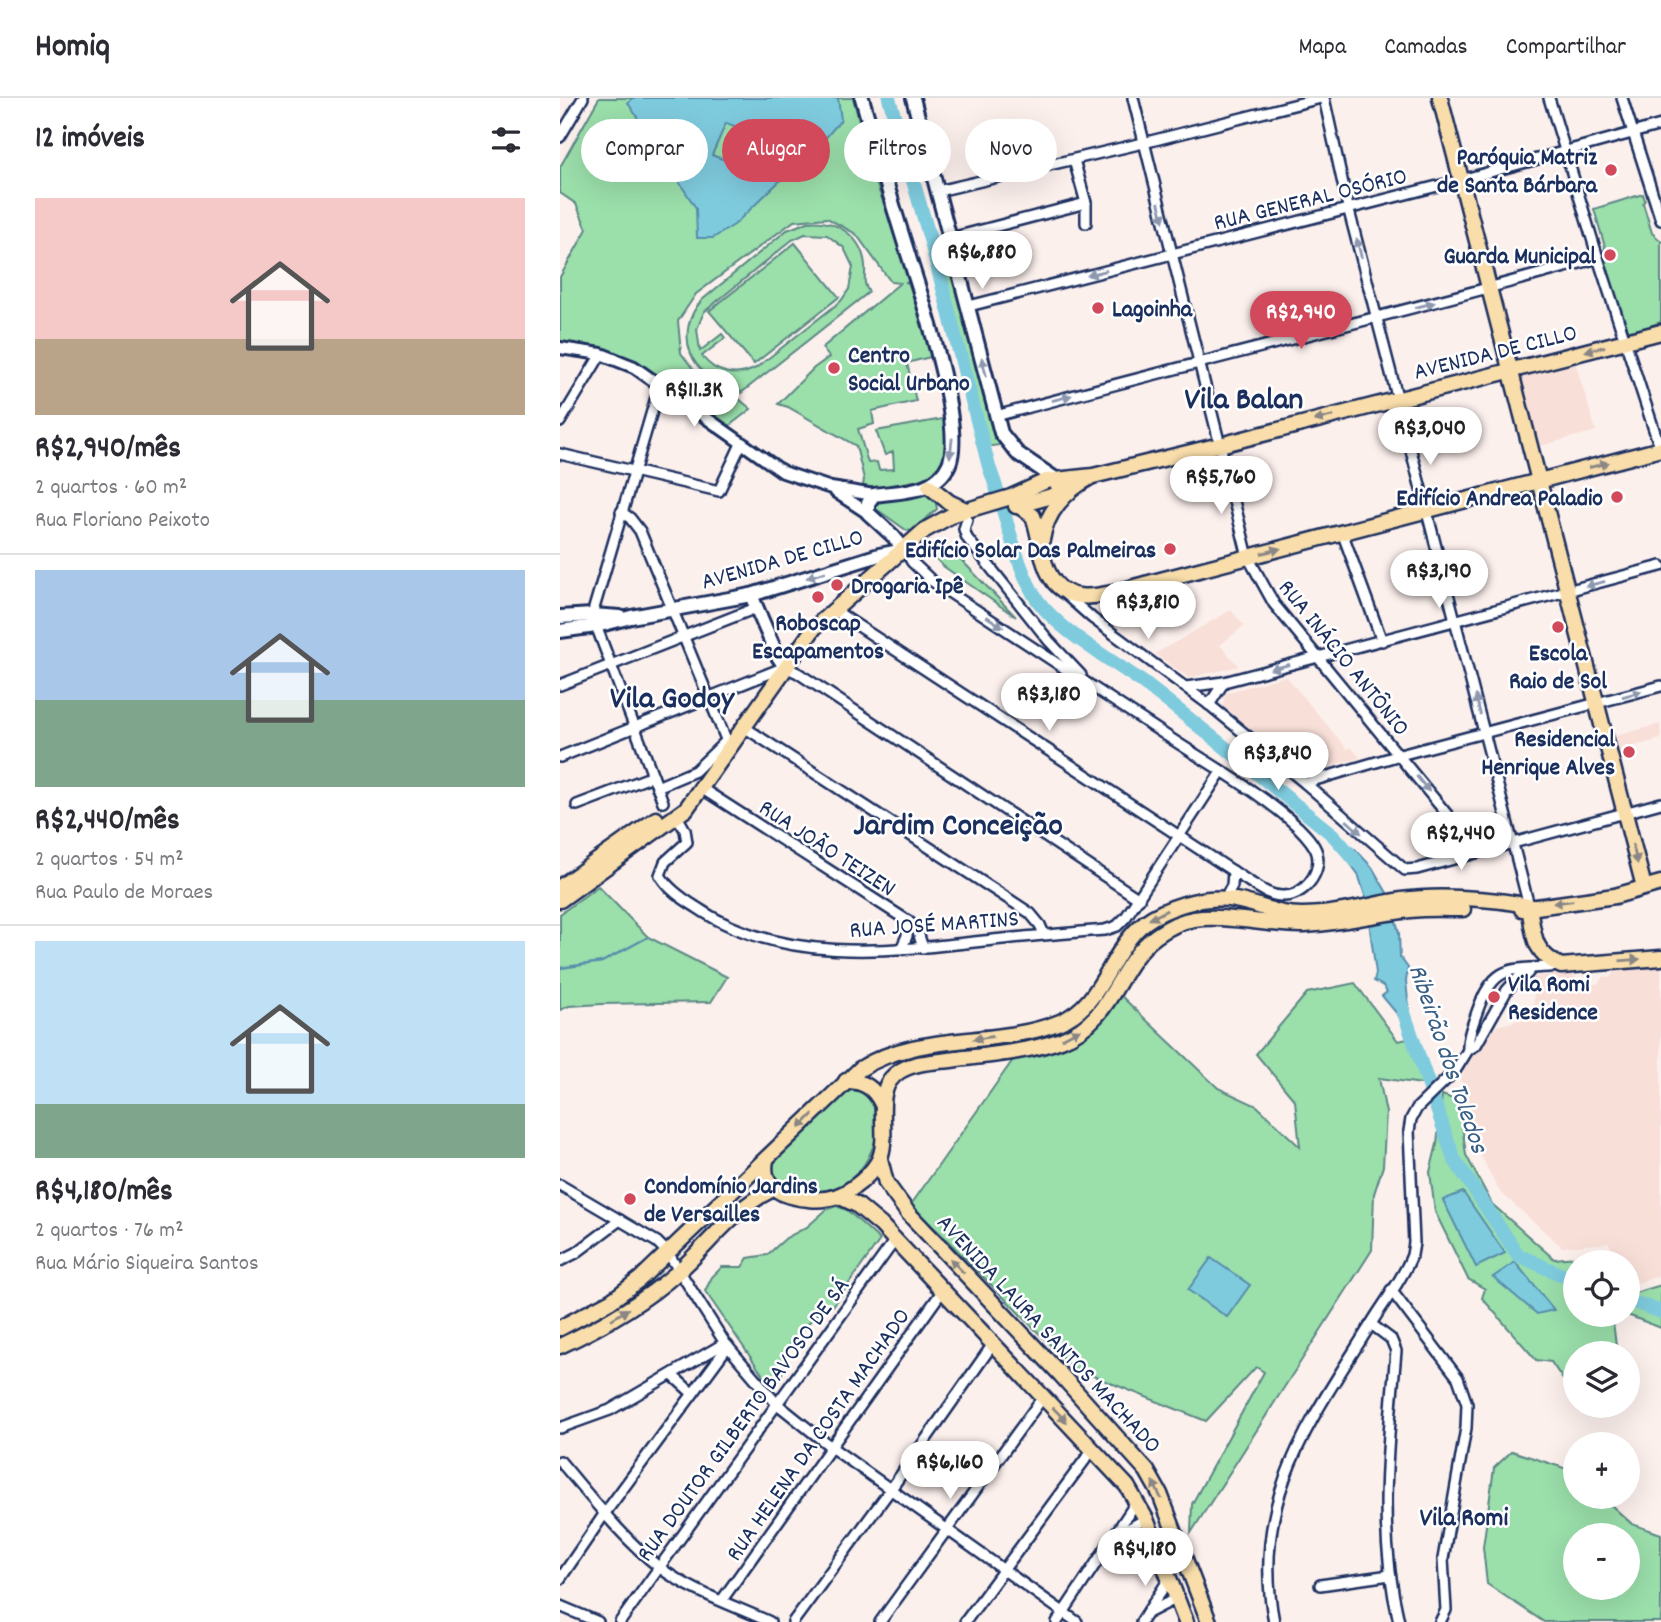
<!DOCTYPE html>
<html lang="pt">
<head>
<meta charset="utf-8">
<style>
  :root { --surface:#fff; --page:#f7f7f7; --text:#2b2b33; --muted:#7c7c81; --line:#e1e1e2; --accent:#d1495b }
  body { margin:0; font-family:Dekko,sans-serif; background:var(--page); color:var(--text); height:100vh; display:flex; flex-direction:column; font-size:26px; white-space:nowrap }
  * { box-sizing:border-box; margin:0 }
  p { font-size:23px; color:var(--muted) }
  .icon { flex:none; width:38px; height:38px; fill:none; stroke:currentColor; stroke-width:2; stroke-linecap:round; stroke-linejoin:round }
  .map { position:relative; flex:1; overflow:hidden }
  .panel { display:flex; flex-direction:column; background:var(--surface); width:560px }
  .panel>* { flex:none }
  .guide { position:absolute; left:21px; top:21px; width:665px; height:63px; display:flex; gap:14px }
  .fabs { position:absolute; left:1003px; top:1152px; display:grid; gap:14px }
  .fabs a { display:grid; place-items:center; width:77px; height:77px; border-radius:50%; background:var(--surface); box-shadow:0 7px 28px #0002; font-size:35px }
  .price { position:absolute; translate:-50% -60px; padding:0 16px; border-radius:24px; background:#fff; color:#222; font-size:23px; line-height:46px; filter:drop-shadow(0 2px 4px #0008) }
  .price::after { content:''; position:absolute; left:50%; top:42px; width:21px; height:16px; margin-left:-10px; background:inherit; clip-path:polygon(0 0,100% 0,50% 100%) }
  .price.active { background:var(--accent); color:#fff }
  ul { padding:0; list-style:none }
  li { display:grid; align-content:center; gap:14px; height:371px; padding:0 35px }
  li+li { border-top:2px solid var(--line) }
  li span { display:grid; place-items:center; height:217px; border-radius:0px; color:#555 }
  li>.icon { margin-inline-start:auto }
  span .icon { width:126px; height:126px; fill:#fffc; stroke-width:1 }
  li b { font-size:30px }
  h2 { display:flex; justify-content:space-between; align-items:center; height:84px; padding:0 35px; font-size:30px }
  .chip { padding:0 24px; border-radius:32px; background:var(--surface); box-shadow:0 7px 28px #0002; font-size:24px; line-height:63px }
  .chip.active { background:var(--accent); color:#fff }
  header { display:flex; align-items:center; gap:42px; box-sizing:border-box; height:98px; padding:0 35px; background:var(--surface); border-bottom:2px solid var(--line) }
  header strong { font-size:33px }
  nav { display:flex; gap:38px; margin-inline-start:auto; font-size:24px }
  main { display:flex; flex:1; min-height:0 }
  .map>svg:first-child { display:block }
  .built { fill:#f8dfd8 }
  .green { fill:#9bdfab; stroke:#5b8784; stroke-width:2; fill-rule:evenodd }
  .water { fill:#7fcbde; stroke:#578dab; stroke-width:2 }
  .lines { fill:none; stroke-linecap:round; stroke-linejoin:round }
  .stream { stroke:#578dab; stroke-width:2.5 }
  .river { stroke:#7fcbde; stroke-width:14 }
  .minor-casing { stroke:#1b2f5e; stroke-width:14 }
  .tertiary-casing { stroke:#1b2f5e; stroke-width:16 }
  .secondary-casing { stroke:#1b2f5e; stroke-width:18 }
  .primary-casing { stroke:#1b2f5e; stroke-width:19 }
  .minor { stroke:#fff; stroke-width:9 }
  .tertiary { stroke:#fff; stroke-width:10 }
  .secondary { stroke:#fff; stroke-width:12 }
  .primary { stroke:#f9deab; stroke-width:14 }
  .oneway { fill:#8d97ae }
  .oneway2 { fill:#8a8684 }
  .poi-dot { fill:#d1495b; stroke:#fff; stroke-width:2.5 }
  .labels { text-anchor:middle; stroke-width:5; stroke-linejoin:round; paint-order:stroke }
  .poi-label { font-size:24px; font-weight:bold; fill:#1b2f5e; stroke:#fff; text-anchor:end }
  .street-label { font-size:24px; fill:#1b2f5e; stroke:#fff }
  .water-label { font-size:26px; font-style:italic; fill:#395e84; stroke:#fff }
  .neighbourhood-label { font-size:26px; font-weight:bold; fill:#1b2f5e; stroke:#fff }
  .district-label { font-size:32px; font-weight:bold; fill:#1b2f5e; stroke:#fff }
</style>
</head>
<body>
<header>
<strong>Homiq</strong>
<nav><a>Mapa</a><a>Camadas</a><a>Compartilhar</a></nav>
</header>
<main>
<section class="panel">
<h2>12 imóveis<svg class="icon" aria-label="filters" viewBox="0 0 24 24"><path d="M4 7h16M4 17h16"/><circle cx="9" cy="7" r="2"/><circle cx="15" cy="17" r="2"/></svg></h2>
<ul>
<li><span style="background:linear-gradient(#f6c9c9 65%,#b9a48a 0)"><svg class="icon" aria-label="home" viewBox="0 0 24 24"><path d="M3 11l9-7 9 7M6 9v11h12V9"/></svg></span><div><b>R$2,940/mês</b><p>2 quartos · 60 m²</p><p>Rua Floriano Peixoto</p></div></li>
<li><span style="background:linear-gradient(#a9c7e8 60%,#7fa58c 0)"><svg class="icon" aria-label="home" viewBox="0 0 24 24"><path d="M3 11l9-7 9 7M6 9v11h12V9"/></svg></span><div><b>R$2,440/mês</b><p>2 quartos · 54 m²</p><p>Rua Paulo de Moraes</p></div></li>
<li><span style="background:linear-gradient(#bfe0f5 75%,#7fa58c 0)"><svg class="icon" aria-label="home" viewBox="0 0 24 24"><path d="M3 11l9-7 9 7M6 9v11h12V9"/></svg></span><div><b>R$4,180/mês</b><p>2 quartos · 76 m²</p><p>Rua Mário Siqueira Santos</p></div></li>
</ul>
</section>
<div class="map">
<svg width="1101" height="1524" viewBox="0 0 1101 1524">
  <rect width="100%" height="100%" fill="#fcf0ed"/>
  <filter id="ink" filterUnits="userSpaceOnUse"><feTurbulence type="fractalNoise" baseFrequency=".0143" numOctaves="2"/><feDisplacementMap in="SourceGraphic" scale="14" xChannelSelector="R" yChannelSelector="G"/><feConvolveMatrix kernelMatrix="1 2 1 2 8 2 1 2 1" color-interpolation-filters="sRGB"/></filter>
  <g filter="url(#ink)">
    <g class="built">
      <path d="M1015,264L1036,333L976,349L957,278Z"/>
      <path d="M671,512L684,528L660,547L679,568L629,580L595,556Z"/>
      <path d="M726,578L787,651L791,649L800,660L745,674L663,609L665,595Z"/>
      <path d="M1100,626L1101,641L1055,653L1052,639Z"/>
      <path d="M1101,867V1177L1068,1188V1164H1056L1049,1145L1002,1149L940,1094L914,1045L907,991L900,982L910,962L937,928L974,918L973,879L1011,875L1020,885L1037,886L1045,878L1050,880L1056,872Z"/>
    </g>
    <g class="green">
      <path d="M39,0H293L314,79L352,183L345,184L356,187L374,258L347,265L356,303L312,313L314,326L298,331L308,365L317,364L319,372L334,371L333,354L325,357L316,333L388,320L385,366L369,385L317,393L303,388L304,381L296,348L228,309L218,306L254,270L269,259L262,250L340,185L331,184L296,136L267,120L234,123L136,196L118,223L121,255L141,281L172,295L191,311L165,331C115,291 67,247 0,246V179L27,131L16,106L0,95V69Z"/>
      <path d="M1083,96L1085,102L1083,105L1092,135L1101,143V224L1065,237L1042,165L1045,149L1034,111Z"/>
      <path d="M248,124C276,121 302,138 305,167C306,178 302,185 309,194L181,295L176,287C131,284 112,235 142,202L227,132ZM245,136L267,137L284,150L293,169L289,191L281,203L196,270C177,280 155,276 142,258L165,240L162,236L140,253L137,231L144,214L232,142Z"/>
      <path d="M385,143L440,347L424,349L372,148Z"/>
      <path d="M235,145L279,199L194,266L149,213Z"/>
      <path d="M364,395L375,400L377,411L351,433L346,432L315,410L318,404Z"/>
      <path d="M387,447L456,519L383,468L372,457Z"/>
      <path d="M38,788L88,839L167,879L151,904L42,906L9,908L0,912V816Z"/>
      <path d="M795,885L838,943L853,940L869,987L819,980L826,1015L823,1068L814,1096L812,1152L631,1435L632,1406L704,1274L696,1269L646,1323L513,1270L381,1136L350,1108L455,959L521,941L560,897L658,990L697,1008L740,1049L735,1003L696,956L747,895Z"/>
      <path d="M295,992C345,999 309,1133 213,1082L211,1068L214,1060L284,994Z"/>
      <path d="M882,997L899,1003L906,1057L932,1106L994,1161L1041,1157L1015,1164V1216H1052L1057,1255H1015V1299L991,1264L976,1262L922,1200L925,1191L908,1181L875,1114L870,1074L877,1046Z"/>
      <path d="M276,1108L287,1112L320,1142L273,1208L265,1207L231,1244L220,1282L214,1288L209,1286L145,1193L152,1179L162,1169H182L188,1160L207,1157L226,1140L247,1129L266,1112Z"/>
      <path d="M1101,1187V1230L1065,1216H1068V1197Z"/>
      <path d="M952,1353L1013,1373L1015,1398H1041L1072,1426L1101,1436V1524H984L927,1486L923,1449L934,1370ZM1015,1437H1068V1489H1015Z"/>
    </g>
    <g class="water">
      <path d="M73,0H278L281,22L256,51L236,64L197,46L194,35L166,25L152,57C169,65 180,63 197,55L224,66L227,76L174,127L153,140H137L136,110L68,5Z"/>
      <path d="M324,0H329L367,136L342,66Z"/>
      <path d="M784,750L795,751L812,769L830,800L839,835L840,859L848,870L846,883L850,921L843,923L822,898L827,894L823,888L814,883L816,875L809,824V810L798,776L784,757Z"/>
      <path d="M903,1094L945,1155L916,1169L883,1102Z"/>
      <path d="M651,1160L690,1187L667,1219L628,1192Z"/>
      <path d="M955,1164L994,1212L977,1216L933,1179Z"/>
    </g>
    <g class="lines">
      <path class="stream" d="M0,870L42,864L88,839"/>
      <g class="river">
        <path d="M329,0L372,148L429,369C445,410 452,456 473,495C494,532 555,563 589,589C651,637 711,687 773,737L796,763"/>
        <path d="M841,906L894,1061L958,1157L1015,1183"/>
        <path d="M1068,1202L1101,1214"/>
      </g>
      <g class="minor-casing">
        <g id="minor">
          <path d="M573,0L688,459L714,506L918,754"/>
          <path d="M764,0L788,109L969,808"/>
          <path d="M989,0L1038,160L1101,353"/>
          <path d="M1062,0L1101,122"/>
          <path d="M0,39L23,0"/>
          <path d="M378,93L583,45L761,0"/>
          <path d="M526,105V125"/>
          <path d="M391,140L526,105L514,62"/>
          <path d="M409,208L901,82L1101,27"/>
          <path d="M100,286L32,517L103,704"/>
          <path d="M436,318C636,264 838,216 1038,160"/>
          <path d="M0,324L41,256"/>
          <path d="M0,356L159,393L181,346"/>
          <path d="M61,414L70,420L80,433L170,651"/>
          <path d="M407,422L404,431L407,440L489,543L521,577"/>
          <path d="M782,434L822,543"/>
          <path d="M506,497L532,520L652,609L745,685L845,772L857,771L1101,705"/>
          <path d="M274,512L688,783C698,789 709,798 722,798C743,799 762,776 757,755C754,745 745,736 738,729C700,694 651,667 607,638C529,586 450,535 372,483L352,464L345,452"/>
          <path d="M0,587L196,510"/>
          <path d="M626,589L664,584L1101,468"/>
          <path d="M649,607L664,584"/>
          <path d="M184,629L470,815L480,827L484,836"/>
          <path d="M0,659L225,569L238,575L579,801"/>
          <path d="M745,685L840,657L1101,588"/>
          <path d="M97,689L135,673L166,643"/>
          <path d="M141,690L348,823L357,831L363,850"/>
          <path d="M17,707L93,678"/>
          <path d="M117,718L125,732L127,744L105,764L100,777C108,791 123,801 136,809C222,868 335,853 433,842C470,838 508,835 545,832L557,828L566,819L661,674"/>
          <path d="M664,801L672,788L673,773"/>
          <path d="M341,851L347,838L348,823"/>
          <path d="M908,952C907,939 913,926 917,914C935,862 954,873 999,868"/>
          <path d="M0,1087L97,1144L108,1155L165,1245L216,1305L271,1349L517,1524"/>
          <path d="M0,1163L16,1155L60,1122"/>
          <path d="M831,1192L898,1280L907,1306L906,1330L883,1461L886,1512L880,1524"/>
          <path d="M811,1226L831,1241L836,1253C828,1346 817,1432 839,1524"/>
          <path d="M112,1277L132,1295"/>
          <path d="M0,1330L50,1312L165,1245"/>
          <path d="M0,1363C30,1398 63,1441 99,1469C130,1493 175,1508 210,1524"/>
          <path d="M557,1437L586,1421"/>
          <path d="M0,1481L45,1415L168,1248"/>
          <path d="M760,1487L830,1477"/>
          <path d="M162,1502L383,1192"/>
          <path d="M0,1508L38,1524"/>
          <path d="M588,1515L617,1500"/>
          <path d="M60,1524L335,1142"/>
          <path d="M233,1524L331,1391L433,1246"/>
          <path d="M320,1524L483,1299"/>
          <path d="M405,1524L533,1351"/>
          <path d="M497,1524L577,1403"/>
          <path d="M581,1524L609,1481"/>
          <path d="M714,1524C690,1401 750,1324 811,1226C824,1204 843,1181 852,1157L854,1145L849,1033L851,1021L857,1010L895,973L908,952L916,947L947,892L960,878L967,876L971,871"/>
        </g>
      </g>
      <g class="tertiary-casing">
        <g id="tertiary">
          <path d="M0,250L41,256L74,269L223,374L271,390L314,397"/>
          <path d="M276,394L308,415"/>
        </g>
      </g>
      <g class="secondary-casing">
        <g id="secondary">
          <path d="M353,0L441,335L457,355L497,382"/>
          <path d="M191,497L217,557L225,569"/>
          <path d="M0,519L32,517L60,519"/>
          <path d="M0,533L36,528L71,519L191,497L319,457L345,452L333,438L308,415V405L314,397C342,393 376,395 389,366C405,328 362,200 349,159C332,106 317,53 302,0"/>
        </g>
      </g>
      <g class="primary-casing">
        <g id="primary">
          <path d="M880,0L1084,789"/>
          <path d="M369,388L389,404L406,412"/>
          <path d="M458,407L473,418C479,434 480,451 485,466C502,518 551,494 589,485L1101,351"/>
          <path d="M456,408L496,397L499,392L497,382"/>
          <path d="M482,442C486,415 505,393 529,380"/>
          <path d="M0,789L96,721"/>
          <path d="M0,802L126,711L254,530L365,432L394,416L451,399L486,383L533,378L660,347L1101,234"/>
          <path d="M969,808C974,837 972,854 1001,868L1101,860"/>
          <path d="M962,811L1055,798L1101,785"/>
          <path d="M286,983C304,983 314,990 322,1006"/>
          <path d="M320,1061L326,1085L348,1115L501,1277L587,1373L600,1396L649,1524"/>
          <path d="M206,1062C200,1091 225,1099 249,1101C266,1103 281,1099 294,1089C303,1083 314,1072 319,1062C332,1034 309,992 340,973C357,963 378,964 397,961C431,957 468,954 501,942C556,921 555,868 596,838C607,830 620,823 634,821C666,816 711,828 745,827C781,825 815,816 850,812C868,810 886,811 903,811"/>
          <path d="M278,1098L297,1107L321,1127L567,1388L586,1421L626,1524"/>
          <path d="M0,1230L51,1203L80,1181L300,971C359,933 436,950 500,924C547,905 550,844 593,819C616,806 649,797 675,802C699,806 716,817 742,817C776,817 809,807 842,802C876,797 935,800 969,808"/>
          <path d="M0,1248C43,1228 84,1204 119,1173C150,1145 175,1109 213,1091"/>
        </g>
      </g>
      <use href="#minor" class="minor"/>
      <use href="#tertiary" class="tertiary"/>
      <use href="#secondary" class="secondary"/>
      <use href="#primary" class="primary"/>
    </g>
    <defs><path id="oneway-solid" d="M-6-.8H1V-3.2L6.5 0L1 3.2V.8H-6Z" transform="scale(1.75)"/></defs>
    <g class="oneway">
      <use href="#oneway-solid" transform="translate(601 114) rotate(76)"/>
      <use href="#oneway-solid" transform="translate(799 150) rotate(-104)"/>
      <use href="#oneway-solid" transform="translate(537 175) rotate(165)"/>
      <use href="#oneway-solid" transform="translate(865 207) rotate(-14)"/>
      <use href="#oneway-solid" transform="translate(424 269) rotate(-104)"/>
      <use href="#oneway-solid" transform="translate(502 300) rotate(-15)"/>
      <use href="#oneway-solid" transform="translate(391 350) rotate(97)"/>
      <use href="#oneway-solid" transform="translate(256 477) rotate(162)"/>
      <use href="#oneway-solid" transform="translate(1035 486) rotate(165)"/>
      <use href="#oneway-solid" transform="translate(435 524) rotate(33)"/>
      <use href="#oneway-solid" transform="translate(720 569) rotate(165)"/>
      <use href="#oneway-solid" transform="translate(1072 596) rotate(-16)"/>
      <use href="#oneway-solid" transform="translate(918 607) rotate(-104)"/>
      <use href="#oneway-solid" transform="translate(863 686) rotate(51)"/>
      <use href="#oneway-solid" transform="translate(794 729) rotate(42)"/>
    </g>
    <g class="oneway2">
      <use href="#oneway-solid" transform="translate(1035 251) rotate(166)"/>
      <use href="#oneway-solid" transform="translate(764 320) rotate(165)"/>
      <use href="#oneway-solid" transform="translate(1039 367) rotate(-14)"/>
      <use href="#oneway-solid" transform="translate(711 453) rotate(-15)"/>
      <use href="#oneway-solid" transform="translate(1075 756) rotate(75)"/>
      <use href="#oneway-solid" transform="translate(1003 804) rotate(173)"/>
      <use href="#oneway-solid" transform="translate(598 817) rotate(152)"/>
      <use href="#oneway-solid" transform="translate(1070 862) rotate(-5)"/>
      <use href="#oneway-solid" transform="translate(511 936) rotate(-28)"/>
      <use href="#oneway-solid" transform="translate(423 940) rotate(171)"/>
      <use href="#oneway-solid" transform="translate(246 1023) rotate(135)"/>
      <use href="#oneway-solid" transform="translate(397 1168) rotate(-134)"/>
      <use href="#oneway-solid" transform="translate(60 1216) rotate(-32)"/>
      <use href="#oneway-solid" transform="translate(500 1317) rotate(46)"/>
      <use href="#oneway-solid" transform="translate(597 1392) rotate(-116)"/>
    </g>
  </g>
  <g class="poi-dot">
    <circle cx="1051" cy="72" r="7"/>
    <circle cx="1050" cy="157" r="7"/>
    <circle cx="538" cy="210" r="7"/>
    <circle cx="274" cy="270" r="7"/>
    <circle cx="1057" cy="399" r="7"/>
    <circle cx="610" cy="451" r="7"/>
    <circle cx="277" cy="487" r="7"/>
    <circle cx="258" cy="499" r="7"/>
    <circle cx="998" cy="529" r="7"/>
    <circle cx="1069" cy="654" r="7"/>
    <circle cx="934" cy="899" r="7"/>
    <circle cx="70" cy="1101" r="7"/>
  </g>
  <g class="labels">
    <g class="poi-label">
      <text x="1037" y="66">Paróquia Matriz<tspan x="1037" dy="28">de Santa Bárbara</tspan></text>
      <text x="1036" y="165">Guarda Municipal</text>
      <text x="552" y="218" text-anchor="start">Lagoinha</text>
      <text x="288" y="264" text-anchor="start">Centro<tspan x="288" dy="28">Social Urbano</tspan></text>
      <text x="1043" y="407">Edifício Andrea Paladio</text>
      <text x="596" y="459">Edifício Solar Das Palmeiras</text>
      <text x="291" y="495" text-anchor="start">Drogaria Ipê</text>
      <text x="258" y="532" text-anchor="middle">Roboscap<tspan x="258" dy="28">Escapamentos</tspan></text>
      <text x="998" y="562" text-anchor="middle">Escola<tspan x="998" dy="28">Raio de Sol</tspan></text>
      <text x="1055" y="648">Residencial<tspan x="1055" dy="28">Henrique Alves</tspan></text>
      <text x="948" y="893" text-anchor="start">Vila Romi<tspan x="948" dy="28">Residence</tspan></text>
      <text x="84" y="1095" text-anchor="start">Condomínio Jardins<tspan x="84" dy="28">de Versailles</tspan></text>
    </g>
    <g class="street-label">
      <text transform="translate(750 100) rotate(-14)" y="8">RUA GENERAL OSÓRIO</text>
      <text transform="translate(935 253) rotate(-14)" y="8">AVENIDA DE CILLO</text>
      <text transform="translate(222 460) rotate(-16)" y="8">AVENIDA DE CILLO</text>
      <text transform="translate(785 559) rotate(51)" y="8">RUA INÁCIO ANTÔNIO</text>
      <text transform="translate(268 749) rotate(33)" y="8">RUA JOÃO TEIZEN</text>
      <text transform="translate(374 825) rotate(-4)" y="8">RUA JOSÉ MARTINS</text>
      <text transform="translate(490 1235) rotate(47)" y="8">AVENIDA LAURA SANTOS MACHADO</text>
      <text transform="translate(182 1321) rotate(-54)" y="8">RUA DOUTOR GILBERTO BAVOSO DE SÁ</text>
      <text transform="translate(257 1336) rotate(-55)" y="8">RUA HELENA DA COSTA MACHADO</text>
    </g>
    <g class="water-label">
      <text transform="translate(890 960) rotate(71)" y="9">Ribeirão dos Toledos</text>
    </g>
    <g class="neighbourhood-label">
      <text x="904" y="1427">Vila Romi</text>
    </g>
    <g class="district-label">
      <text x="684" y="310">Vila Balan</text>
      <text x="112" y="609">Vila Godoy</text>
      <text x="398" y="736">Jardim Conceição</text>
    </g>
  </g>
</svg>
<div class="fabs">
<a><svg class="icon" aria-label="locate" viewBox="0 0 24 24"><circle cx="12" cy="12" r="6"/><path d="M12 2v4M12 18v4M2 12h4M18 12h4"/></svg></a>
<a><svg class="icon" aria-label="layers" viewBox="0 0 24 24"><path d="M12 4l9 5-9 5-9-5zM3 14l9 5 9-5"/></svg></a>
<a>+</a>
<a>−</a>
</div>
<b class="price" style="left:422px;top:193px">R$6,880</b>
<b class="price active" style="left:741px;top:253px">R$2,940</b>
<b class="price" style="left:134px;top:331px">R$11.3K</b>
<b class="price" style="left:870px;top:369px">R$3,040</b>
<b class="price" style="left:661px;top:418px">R$5,760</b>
<b class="price" style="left:879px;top:512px">R$3,190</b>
<b class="price" style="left:588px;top:543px">R$3,810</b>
<b class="price" style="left:489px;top:635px">R$3,180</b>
<b class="price" style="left:718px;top:694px">R$3,840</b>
<b class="price" style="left:901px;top:774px">R$2,440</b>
<b class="price" style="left:390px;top:1403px">R$6,160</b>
<b class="price" style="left:585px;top:1490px">R$4,180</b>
<div class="guide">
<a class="chip">Comprar</a>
<a class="chip active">Alugar</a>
<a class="chip">Filtros</a>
<a class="chip">Novo</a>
</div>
</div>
</main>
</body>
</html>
